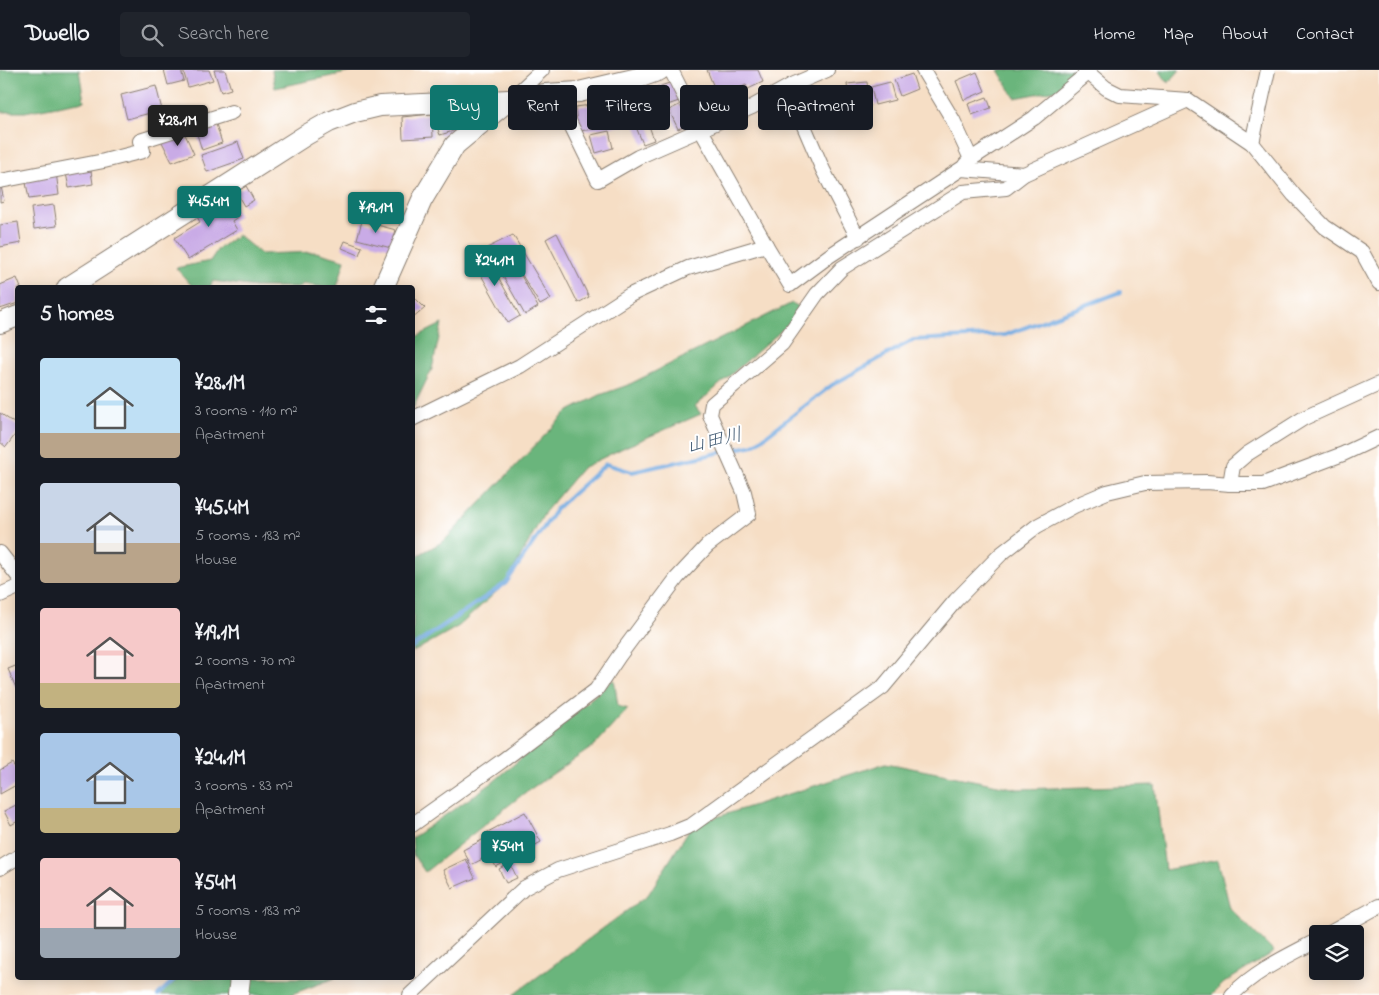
<!DOCTYPE html>
<html lang="en">
<head>
<meta charset="utf-8">
<style>
  :root { --surface:#171b24; --page:#20242c; --text:#f1f3f6; --muted:#9ea1a6; --line:#363941; --accent:#0f766e }
  body { margin:0; font-family:"Indie Flower","Klee One",sans-serif; background:var(--page); color:var(--text); height:100vh; display:flex; flex-direction:column; font-size:19px; white-space:nowrap }
  * { box-sizing:border-box; margin:0 }
  p { font-size:16px; color:var(--muted) }
  .icon { flex:none; width:28px; height:28px; fill:none; stroke:currentColor; stroke-width:2; stroke-linecap:round; stroke-linejoin:round }
  .map { position:relative; flex:1; overflow:hidden }
  .panel { position:absolute; left:15px; top:215px; width:400px; height:695px; display:flex; flex-direction:column; background:var(--surface); border-radius:5px; box-shadow:0 2px 12px #0003 }
  .panel>* { flex:none }
  .top-card { position:absolute; left:430px; top:15px; width:475px; height:45px; display:flex; gap:10px }
  .buttons { position:absolute; left:1309px; top:855px; display:grid; gap:10px }
  .buttons a { display:grid; place-items:center; width:55px; height:55px; border-radius:5px; background:var(--surface); box-shadow:0 2px 12px #0003; font-size:25px }
  .price { position:absolute; translate:-50% -42px; padding:0 11px; border-radius:5px; background:var(--accent); color:#fff; font-size:16px; line-height:32px; filter:drop-shadow(0 1px 2px #0008) }
  .price::after { content:''; position:absolute; left:50%; top:30px; width:15px; height:11px; margin-left:-8px; background:inherit; clip-path:polygon(0 0,100% 0,50% 100%) }
  .price.on { background:#222; color:#fff }
  ul { padding:0; list-style:none }
  li { display:flex; align-items:center; gap:15px; height:125px; padding:0 25px }
  li span { display:grid; place-items:center; flex:none; width:140px; height:100px; border-radius:5px; color:#555 }
  li>.icon { margin-inline-start:auto }
  span .icon { width:60px; height:60px; fill:#fffc; stroke-width:1 }
  li b { font-size:21px }
  h2 { display:flex; justify-content:space-between; align-items:center; height:60px; padding:0 25px; font-size:21px }
  .pill { padding:0 18px; border-radius:5px; background:var(--surface); box-shadow:0 2px 12px #0003; font-size:18px; line-height:45px }
  .pill.on { background:var(--accent); color:#fff }
  header { display:flex; align-items:center; gap:30px; box-sizing:border-box; height:70px; padding:0 25px; background:var(--surface); border-bottom:1px solid var(--line) }
  header strong { font-size:24px }
  nav { display:flex; gap:28px; margin-inline-start:auto; font-size:18px }
  .search { width:350px; height:45px; background:var(--page); display:flex; align-items:center; gap:12px; box-sizing:border-box; padding:0 18px; border-radius:5px; color:var(--muted); font-size:19px }
  .map>svg:first-child { display:block }
  .forest { fill:#6ab57c; stroke:#43684c }
  .lines { fill:none; stroke-linecap:round; stroke-linejoin:round }
  .stream { stroke:#71a9e0; stroke-width:4 }
  .building { fill:#c9abe6 }
  .street-casing { stroke:#897d70; stroke-width:16 }
  .secondary-casing { stroke:#897d70; stroke-width:22 }
  .street { stroke:#fff; stroke-width:14 }
  .secondary { stroke:#fff; stroke-width:20 }
  .labels { text-anchor:middle; stroke-width:4; stroke-linejoin:round; paint-order:stroke }
  .water-label { font-size:19px; font-style:italic; fill:#425b74; stroke:#fff }
</style>
</head>
<body>
<header>
<strong>Dwello</strong>
<div class="search"><svg class="icon" aria-label="search" viewBox="0 0 24 24"><circle cx="10" cy="10" r="6"/><path d="M15 15l6 6"/></svg>Search here</div>
<nav><a>Home</a><a>Map</a><a>About</a><a>Contact</a></nav>
</header>
<div class="map">
<svg width="1379" height="925" viewBox="0 0 1379 925">
  <rect width="100%" height="100%" fill="#fff"/>
  <filter id="ink" filterUnits="userSpaceOnUse"><feTurbulence type="fractalNoise" baseFrequency=".02" numOctaves="2"/><feDisplacementMap in="SourceGraphic" scale="10" xChannelSelector="R" yChannelSelector="G"/><feConvolveMatrix kernelMatrix="1 2 1 2 8 2 1 2 1" color-interpolation-filters="sRGB"/></filter>
  <filter id="wash" filterUnits="userSpaceOnUse"><feTurbulence type="fractalNoise" baseFrequency=".0096" numOctaves="4" result="noise"/><feDisplacementMap in="SourceGraphic" scale="20" xChannelSelector="R" yChannelSelector="G"/><feGaussianBlur stdDeviation="1.12" result="paint"/><feColorMatrix in="noise" values="0 0 0 0 0 0 0 0 0 0 0 0 0 0 0 0 0 1.4 0 .05"/><feComposite in="paint" operator="in"/></filter>
  <g filter="url(#wash)">
    <rect width="100%" height="100%" fill="#f6dec5"/>
    <g class="forest">
      <path d="M0,0H79L84,31L25,42H0Z"/>
      <path d="M272,0H360L275,18Z"/>
      <path d="M998,0H1073L1074,2L1057,20L1015,28Z"/>
      <path d="M1159,0H1180L1168,13Z"/>
      <path d="M238,165L261,184L316,182L345,190L337,217H323L303,214L300,217H255L213,211L210,217H193L176,198L210,191L218,179Z"/>
      <path d="M792,233L805,240L695,336L701,344L625,377L582,398L545,442L506,513L459,556L413,582V488L444,471L567,342L600,325L628,315Z"/>
      <path d="M442,254L432,299L413,338V270L414,268Z"/>
      <path d="M614,609L618,636L628,639L594,676L523,724L425,802L413,785L412,768L492,713Z"/>
      <path d="M886,693L1018,719L1155,715L1165,800L1218,790L1230,838L1274,882L1224,913L1212,925H513L648,825L692,755Z"/>
      <path d="M180,908H335L289,925H159Z"/>
    </g>
    <g class="lines">
      <g class="stream">
        <path d="M412,577L506,513L557,438L606,394L632,402L754,375L832,315L913,270L1005,265L1121,222"/>
        <path d="M158,925L176,908"/>
      </g>
    </g>
    <g id="blocks">
      <g class="building">
        <path d="M164,0H181L184,11L168,15Z"/>
        <path d="M183,0H209L213,10L188,17Z"/>
        <path d="M214,0H225L231,19L221,22Z"/>
        <path d="M707,0H758L763,12L748,19L746,15L729,22L733,32L722,37Z"/>
        <path d="M977,2L985,21L964,30L956,11Z"/>
        <path d="M912,4L917,19L900,26L894,10Z"/>
        <path d="M672,12L679,31L636,46L633,37L642,34L638,24Z"/>
        <path d="M867,12L870,38L850,40L847,14Z"/>
        <path d="M890,12L895,30L875,35L871,17Z"/>
        <path d="M156,16L162,40L127,49L121,25Z"/>
        <path d="M987,27L991,38L972,45L968,34Z"/>
        <path d="M625,31L628,55L578,61L575,37Z"/>
        <path d="M681,34L689,54L678,59L669,40Z"/>
        <path d="M455,43L460,59L440,65L436,54L448,51L446,45Z"/>
        <path d="M432,44L433,67L403,69L402,47Z"/>
        <path d="M646,47L654,70L643,74L634,52Z"/>
        <path d="M215,51L222,73L202,80L195,58Z"/>
        <path d="M609,61L613,78L596,83L591,65Z"/>
        <path d="M184,62L194,84L172,92L161,70Z"/>
        <path d="M238,72L244,89L207,102L201,85Z"/>
        <path d="M90,94L93,114L69,118L65,98Z"/>
        <path d="M56,102L59,125L29,129L25,107Z"/>
        <path d="M0,111L4,131L0,132Z"/>
        <path d="M246,116L254,130L244,136L236,122Z"/>
        <path d="M226,125L239,146L232,151L237,160L188,190L174,168L200,152L196,145Z"/>
        <path d="M54,135L57,156L34,159L31,138Z"/>
        <path d="M362,151L396,160L391,178L357,169Z"/>
        <path d="M18,152L21,173L0,177V155Z"/>
        <path d="M557,163L589,227L578,233L546,169Z"/>
        <path d="M513,165L551,229L540,235L510,185L538,237L525,245L487,178Z"/>
        <path d="M345,171L362,177L359,185L342,178Z"/>
        <path d="M483,180L520,246L508,253L471,187Z"/>
        <path d="M17,208L21,218H18V233L0,239V215Z"/>
        <path d="M412,225L425,238L412,249Z"/>
        <path d="M0,343L18,356V361L6,377L0,372Z"/>
        <path d="M18,595V617L16,618L8,599Z"/>
        <path d="M12,693L18,702V714L0,724V700Z"/>
        <path d="M18,734V751L11,755L4,741Z"/>
        <path d="M525,742L541,772L496,797L490,785L471,795L463,780L486,768L484,764Z"/>
        <path d="M466,789L475,808L452,818L443,800Z"/>
        <path d="M510,793L517,808L506,813L499,799Z"/>
      </g>
    </g>
  </g>
  <g filter="url(#ink)">
    <use href="#blocks" fill-opacity="0" stroke="#897d70" stroke-width="1"/>
    <g class="lines">
      <g class="street-casing">
        <g id="street">
          <path d="M671,0L701,60L766,175"/>
          <path d="M923,0L953,50L971,89L965,95"/>
          <path d="M1085,0L1106,18L1120,25L1188,30L1252,73L1294,125L1325,157L1362,182L1379,213"/>
          <path d="M792,15L801,49L823,100L858,168"/>
          <path d="M545,24L569,51L598,110L638,87L752,37L792,15L827,0"/>
          <path d="M510,30L542,0"/>
          <path d="M1252,73L1268,0"/>
          <path d="M971,89L1034,48L1088,3"/>
          <path d="M0,111L104,91L143,81L140,71L232,42"/>
          <path d="M412,349L520,296L630,225L688,198L766,175L790,215L829,186L961,99L1024,104"/>
          <path d="M1230,414L1233,396L1247,384L1304,348L1379,314"/>
          <path d="M0,483L18,506"/>
          <path d="M0,525L18,517"/>
          <path d="M412,755L502,691L596,620L619,586L677,508L707,476L749,444L744,422L710,345L712,334L782,274L817,224L842,198L963,122L1006,118L1024,104L1188,30"/>
          <path d="M0,798L18,787"/>
          <path d="M1328,864L1379,836"/>
          <path d="M410,925L524,818L558,800L670,764L692,755L883,617L956,530L1001,484L1037,456L1074,436L1107,422L1145,413L1207,412L1230,414H1263L1343,384L1379,367"/>
          <path d="M1232,925C1256,900 1288,886 1318,870"/>
        </g>
      </g>
      <g class="secondary-casing">
        <g id="secondary">
          <path d="M67,218L306,65L329,52L355,42L380,36L509,30L545,24L579,22L638,8L660,0"/>
          <path d="M383,218L422,130L455,75L509,30"/>
          <path d="M0,253L18,246"/>
          <path d="M238,925L240,908"/>
        </g>
      </g>
      <use href="#street" class="street"/>
      <use href="#secondary" class="secondary"/>
    </g>
  </g>
  <g class="labels">
    <g class="water-label">
      <text transform="translate(714 369) rotate(-13)" y="7">山田川</text>
    </g>
  </g>
</svg>
<div class="buttons">
<a><svg class="icon" aria-label="layers" viewBox="0 0 24 24"><path d="M12 4l9 5-9 5-9-5zM3 14l9 5 9-5"/></svg></a>
</div>
<b class="price on" style="left:178px;top:77px">¥28.1M</b>
<b class="price" style="left:209px;top:158px">¥45.4M</b>
<b class="price" style="left:376px;top:164px">¥19.1M</b>
<b class="price" style="left:495px;top:217px">¥24.1M</b>
<b class="price" style="left:508px;top:803px">¥54M</b>
<div class="top-card">
<a class="pill on">Buy</a>
<a class="pill">Rent</a>
<a class="pill">Filters</a>
<a class="pill">New</a>
<a class="pill">Apartment</a>
</div>
<section class="panel">
<h2>5 homes<svg class="icon" aria-label="filters" viewBox="0 0 24 24"><path d="M4 7h16M4 17h16"/><circle cx="9" cy="7" r="2"/><circle cx="15" cy="17" r="2"/></svg></h2>
<ul>
<li><span style="background:linear-gradient(#bfe0f5 75%,#b9a48a 0)"><svg class="icon" aria-label="home" viewBox="0 0 24 24"><path d="M3 11l9-7 9 7M6 9v11h12V9"/></svg></span><div><b>¥28.1M</b><p>3 rooms · 110 m²</p><p>Apartment</p></div></li>
<li><span style="background:linear-gradient(#c9d6e8 60%,#b9a48a 0)"><svg class="icon" aria-label="home" viewBox="0 0 24 24"><path d="M3 11l9-7 9 7M6 9v11h12V9"/></svg></span><div><b>¥45.4M</b><p>5 rooms · 183 m²</p><p>House</p></div></li>
<li><span style="background:linear-gradient(#f6c9c9 75%,#c2b280 0)"><svg class="icon" aria-label="home" viewBox="0 0 24 24"><path d="M3 11l9-7 9 7M6 9v11h12V9"/></svg></span><div><b>¥19.1M</b><p>2 rooms · 70 m²</p><p>Apartment</p></div></li>
<li><span style="background:linear-gradient(#a9c7e8 75%,#c2b280 0)"><svg class="icon" aria-label="home" viewBox="0 0 24 24"><path d="M3 11l9-7 9 7M6 9v11h12V9"/></svg></span><div><b>¥24.1M</b><p>3 rooms · 83 m²</p><p>Apartment</p></div></li>
<li><span style="background:linear-gradient(#f6c9c9 70%,#9aa5b1 0)"><svg class="icon" aria-label="home" viewBox="0 0 24 24"><path d="M3 11l9-7 9 7M6 9v11h12V9"/></svg></span><div><b>¥54M</b><p>5 rooms · 183 m²</p><p>House</p></div></li>
</ul>
</section>
</div>
</body>
</html>
